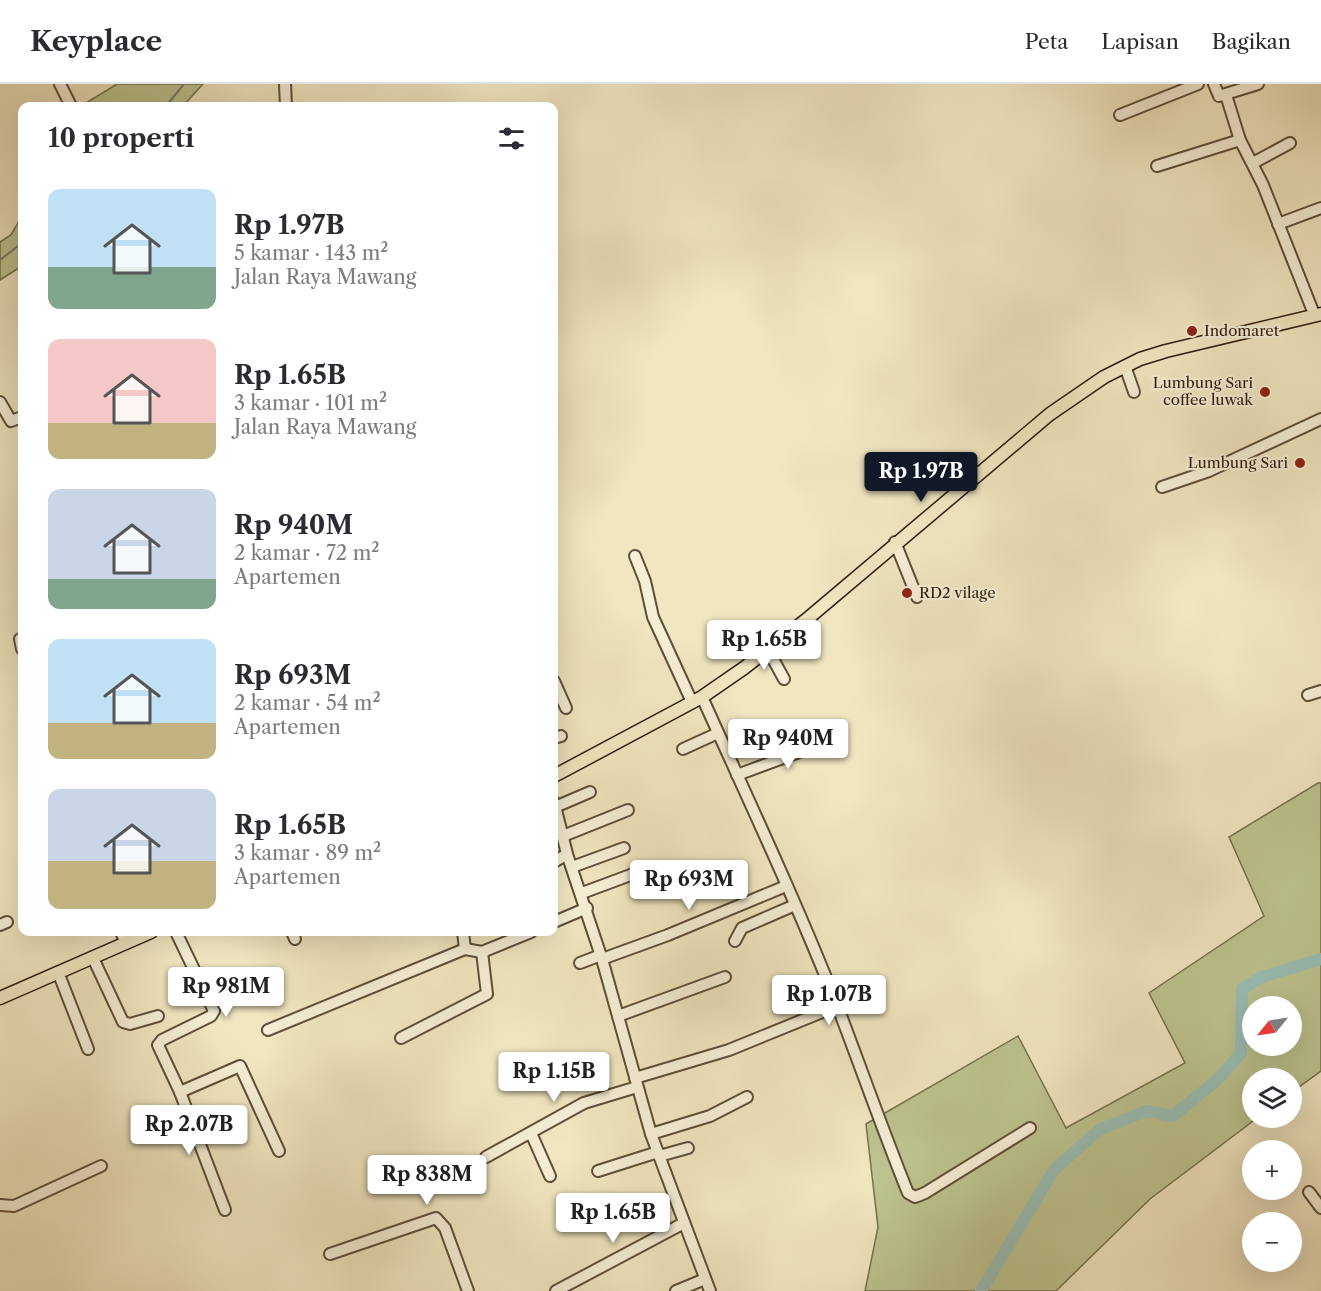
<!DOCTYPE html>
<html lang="id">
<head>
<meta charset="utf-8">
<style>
  :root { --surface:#fff; --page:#f2f2f3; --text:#2b2b33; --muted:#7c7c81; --line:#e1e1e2; --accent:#111827 }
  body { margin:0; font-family:"Libre Caslon Text",serif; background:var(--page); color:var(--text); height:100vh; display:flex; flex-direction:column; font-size:22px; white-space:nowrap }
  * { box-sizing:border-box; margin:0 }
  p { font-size:20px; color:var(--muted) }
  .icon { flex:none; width:33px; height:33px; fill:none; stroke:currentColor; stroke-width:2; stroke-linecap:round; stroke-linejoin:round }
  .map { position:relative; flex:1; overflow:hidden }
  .side { position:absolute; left:18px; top:18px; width:540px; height:834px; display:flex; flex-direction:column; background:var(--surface); border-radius:12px; box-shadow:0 6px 24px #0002 }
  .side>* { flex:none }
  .needle { width:39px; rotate:240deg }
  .fabs { position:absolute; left:1242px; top:912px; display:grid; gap:12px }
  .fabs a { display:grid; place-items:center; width:60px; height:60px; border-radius:50%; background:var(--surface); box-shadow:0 6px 24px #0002; font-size:30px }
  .price { position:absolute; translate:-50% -51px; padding:0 14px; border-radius:6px; background:#fff; color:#222; font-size:20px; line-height:39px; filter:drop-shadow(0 2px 3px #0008) }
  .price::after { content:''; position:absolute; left:50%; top:36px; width:18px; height:14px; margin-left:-9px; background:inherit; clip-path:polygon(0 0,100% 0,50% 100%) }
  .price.on { background:var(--accent); color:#fff }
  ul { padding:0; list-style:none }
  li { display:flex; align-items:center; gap:18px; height:150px; padding:0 30px }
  li span { display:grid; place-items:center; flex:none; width:168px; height:120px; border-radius:12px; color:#555 }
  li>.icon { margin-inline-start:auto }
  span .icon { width:72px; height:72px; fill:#fffc; stroke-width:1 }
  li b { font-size:26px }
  h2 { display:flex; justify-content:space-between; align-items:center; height:72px; padding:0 30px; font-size:26px }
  header { display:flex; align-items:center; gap:36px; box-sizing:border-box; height:84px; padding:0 30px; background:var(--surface); border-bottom:2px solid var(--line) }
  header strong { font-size:28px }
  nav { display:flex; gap:33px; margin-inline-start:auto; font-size:21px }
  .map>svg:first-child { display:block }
  .green { fill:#bdc490; stroke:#76704e; stroke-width:1.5; fill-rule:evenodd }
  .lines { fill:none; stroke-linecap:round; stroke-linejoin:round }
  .stream { stroke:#707d71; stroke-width:2 }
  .river { stroke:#9abfb5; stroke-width:12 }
  .minor-casing { stroke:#604e39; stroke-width:14 }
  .major-casing { stroke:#301b0c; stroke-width:15 }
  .minor { stroke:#f5efd6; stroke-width:10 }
  .major { stroke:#f0e6c0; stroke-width:12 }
  .poi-dot { fill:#8f2418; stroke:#f5efd6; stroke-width:2 }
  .labels { text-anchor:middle; stroke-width:4.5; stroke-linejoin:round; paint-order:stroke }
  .poi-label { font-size:15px; fill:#301b0c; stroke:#f5efd6; text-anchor:start }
</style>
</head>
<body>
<header>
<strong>Keyplace</strong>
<nav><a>Peta</a><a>Lapisan</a><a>Bagikan</a></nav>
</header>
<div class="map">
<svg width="1321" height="1207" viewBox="0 0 1321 1207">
  <rect width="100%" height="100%" fill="#f0e6c0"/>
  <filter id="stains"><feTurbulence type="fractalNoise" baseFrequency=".00333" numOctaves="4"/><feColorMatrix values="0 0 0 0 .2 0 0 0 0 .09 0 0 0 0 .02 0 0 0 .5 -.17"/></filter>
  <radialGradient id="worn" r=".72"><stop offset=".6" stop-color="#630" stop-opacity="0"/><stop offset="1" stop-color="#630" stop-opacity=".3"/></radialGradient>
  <g class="green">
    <path d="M117,0H203L183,22H81Z"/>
    <path d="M22,132V182L0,196V158L11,151Z"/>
    <path d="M1318,699H1321V987L1292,1008V994H1252V1034H1257L1150,1115L1056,1207H865L878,1143L866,1040L1018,952L1066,1044L1185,979L1149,909L1264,832L1229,753ZM1252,922H1292V962H1252Z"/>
  </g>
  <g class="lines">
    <g class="stream">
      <path d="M166,22L184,0"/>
      <path d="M0,176L22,159"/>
    </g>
    <path class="river" d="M981,1207L1054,1086L1099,1046L1146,1027L1173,1032L1217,996L1241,969L1242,905L1262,893L1321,875"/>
    <g class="minor-casing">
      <g id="minor">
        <path d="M60,0L71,22"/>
        <path d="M285,0L286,22"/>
        <path d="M1214,0L1219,12L1258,0"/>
        <path d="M1226,11L1240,56L1263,101L1314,230"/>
        <path d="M1120,31L1198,0"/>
        <path d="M1253,79L1290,59"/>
        <path d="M1157,82L1240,56"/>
        <path d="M1278,140L1321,124"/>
        <path d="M1125,282L1134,308"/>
        <path d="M0,318L11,337L22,333"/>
        <path d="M1162,403L1209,387L1321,335"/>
        <path d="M895,458L917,513"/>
        <path d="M635,472L645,497L653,533L692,618"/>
        <path d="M20,555L22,565"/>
        <path d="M768,566L784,595"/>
        <path d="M554,597L566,624"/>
        <path d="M1308,611L1321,607"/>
        <path d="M702,613C748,715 796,817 837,921C861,984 883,1047 908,1109L915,1113L925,1109L1030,1044"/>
        <path d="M554,654L561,652"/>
        <path d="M683,665L718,649"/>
        <path d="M737,691L829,657"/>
        <path d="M554,718L567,770L602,875L651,1050L710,1207"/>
        <path d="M555,723L590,708"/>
        <path d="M563,752L628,726"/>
        <path d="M554,778L567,770"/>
        <path d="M572,783L624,764"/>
        <path d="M582,809L644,786"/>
        <path d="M554,838L587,824"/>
        <path d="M0,841L7,838"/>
        <path d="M121,848L126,859"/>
        <path d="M176,848L214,927L211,932L162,956L158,961L180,1008L225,1126"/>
        <path d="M292,848L295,855"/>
        <path d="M463,848L465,865"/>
        <path d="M735,857L742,844L795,821"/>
        <path d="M93,874L123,938L130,940L158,932"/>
        <path d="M602,875L668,851L786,802"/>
        <path d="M580,879L601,871"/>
        <path d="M58,888L88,965"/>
        <path d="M618,932L725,893"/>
        <path d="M268,946L465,865L482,868L531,848"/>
        <path d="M401,954L487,910L482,868"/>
        <path d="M635,994L729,966L837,922"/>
        <path d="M180,1008L240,982L279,1067"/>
        <path d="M531,1049L550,1092"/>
        <path d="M651,1050L710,1032L747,1013"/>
        <path d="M659,1072L688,1064"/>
        <path d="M486,1073L584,1019L637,1003"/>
        <path d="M598,1087L658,1068"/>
        <path d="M1309,1108L1321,1124"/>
        <path d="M0,1121L14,1122L101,1082"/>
        <path d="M330,1170L436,1134L445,1144L468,1207"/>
        <path d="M556,1207L684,1139"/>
        <path d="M676,1207L705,1195"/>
      </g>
    </g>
    <g class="major-casing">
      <g id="major">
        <path d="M554,692L702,613L744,584L806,536L1050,330L1104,293L1140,275L1166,267L1321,230"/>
        <path d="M0,914L151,848"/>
      </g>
    </g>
    <use href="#minor" class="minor"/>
    <use href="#major" class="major"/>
  </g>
  <g class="poi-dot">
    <circle cx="1192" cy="247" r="6"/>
    <circle cx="1265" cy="308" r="6"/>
    <circle cx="1300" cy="379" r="6"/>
    <circle cx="907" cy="509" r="6"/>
  </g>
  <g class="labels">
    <g class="poi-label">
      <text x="1204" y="252">Indomaret</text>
      <text x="1253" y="304" text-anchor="end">Lumbung Sari<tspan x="1253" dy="17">coffee luwak</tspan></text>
      <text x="1288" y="384" text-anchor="end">Lumbung Sari</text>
      <text x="919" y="514">RD2 vilage</text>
    </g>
  </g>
  <rect width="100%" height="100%" filter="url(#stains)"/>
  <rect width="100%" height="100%" fill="url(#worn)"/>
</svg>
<div class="fabs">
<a><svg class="needle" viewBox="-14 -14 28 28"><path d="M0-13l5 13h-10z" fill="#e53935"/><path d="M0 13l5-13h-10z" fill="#7c7c81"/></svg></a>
<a><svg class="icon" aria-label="layers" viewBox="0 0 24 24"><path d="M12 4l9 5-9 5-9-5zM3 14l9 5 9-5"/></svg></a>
<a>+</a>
<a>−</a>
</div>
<b class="price on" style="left:921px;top:419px">Rp 1.97B</b>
<b class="price" style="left:764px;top:587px">Rp 1.65B</b>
<b class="price" style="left:788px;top:686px">Rp 940M</b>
<b class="price" style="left:689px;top:827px">Rp 693M</b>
<b class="price" style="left:226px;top:934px">Rp 981M</b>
<b class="price" style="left:829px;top:942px">Rp 1.07B</b>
<b class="price" style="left:554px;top:1019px">Rp 1.15B</b>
<b class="price" style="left:189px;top:1072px">Rp 2.07B</b>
<b class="price" style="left:427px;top:1122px">Rp 838M</b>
<b class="price" style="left:613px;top:1160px">Rp 1.65B</b>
<section class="side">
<h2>10 properti<svg class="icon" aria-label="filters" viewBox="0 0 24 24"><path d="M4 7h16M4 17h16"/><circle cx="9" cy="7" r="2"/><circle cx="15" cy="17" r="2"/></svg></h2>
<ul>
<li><span style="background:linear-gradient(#bfe0f5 65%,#7fa58c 0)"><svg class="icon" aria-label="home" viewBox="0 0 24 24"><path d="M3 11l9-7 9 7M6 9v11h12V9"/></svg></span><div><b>Rp 1.97B</b><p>5 kamar · 143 m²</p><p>Jalan Raya Mawang</p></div></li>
<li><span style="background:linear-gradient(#f6c9c9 70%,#c2b280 0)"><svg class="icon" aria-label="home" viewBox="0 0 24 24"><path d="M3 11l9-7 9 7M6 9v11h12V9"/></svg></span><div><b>Rp 1.65B</b><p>3 kamar · 101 m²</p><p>Jalan Raya Mawang</p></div></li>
<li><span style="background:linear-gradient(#c9d6e8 75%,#7fa58c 0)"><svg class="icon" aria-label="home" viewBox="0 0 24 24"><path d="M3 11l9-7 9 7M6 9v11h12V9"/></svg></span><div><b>Rp 940M</b><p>2 kamar · 72 m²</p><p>Apartemen</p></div></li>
<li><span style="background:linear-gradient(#bfe0f5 70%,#c2b280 0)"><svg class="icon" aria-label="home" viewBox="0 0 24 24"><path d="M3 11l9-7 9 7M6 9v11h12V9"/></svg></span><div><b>Rp 693M</b><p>2 kamar · 54 m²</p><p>Apartemen</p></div></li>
<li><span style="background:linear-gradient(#c9d6e8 60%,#c2b280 0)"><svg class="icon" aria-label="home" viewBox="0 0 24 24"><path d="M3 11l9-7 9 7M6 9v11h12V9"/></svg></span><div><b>Rp 1.65B</b><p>3 kamar · 89 m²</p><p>Apartemen</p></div></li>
</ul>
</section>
</div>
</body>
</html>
